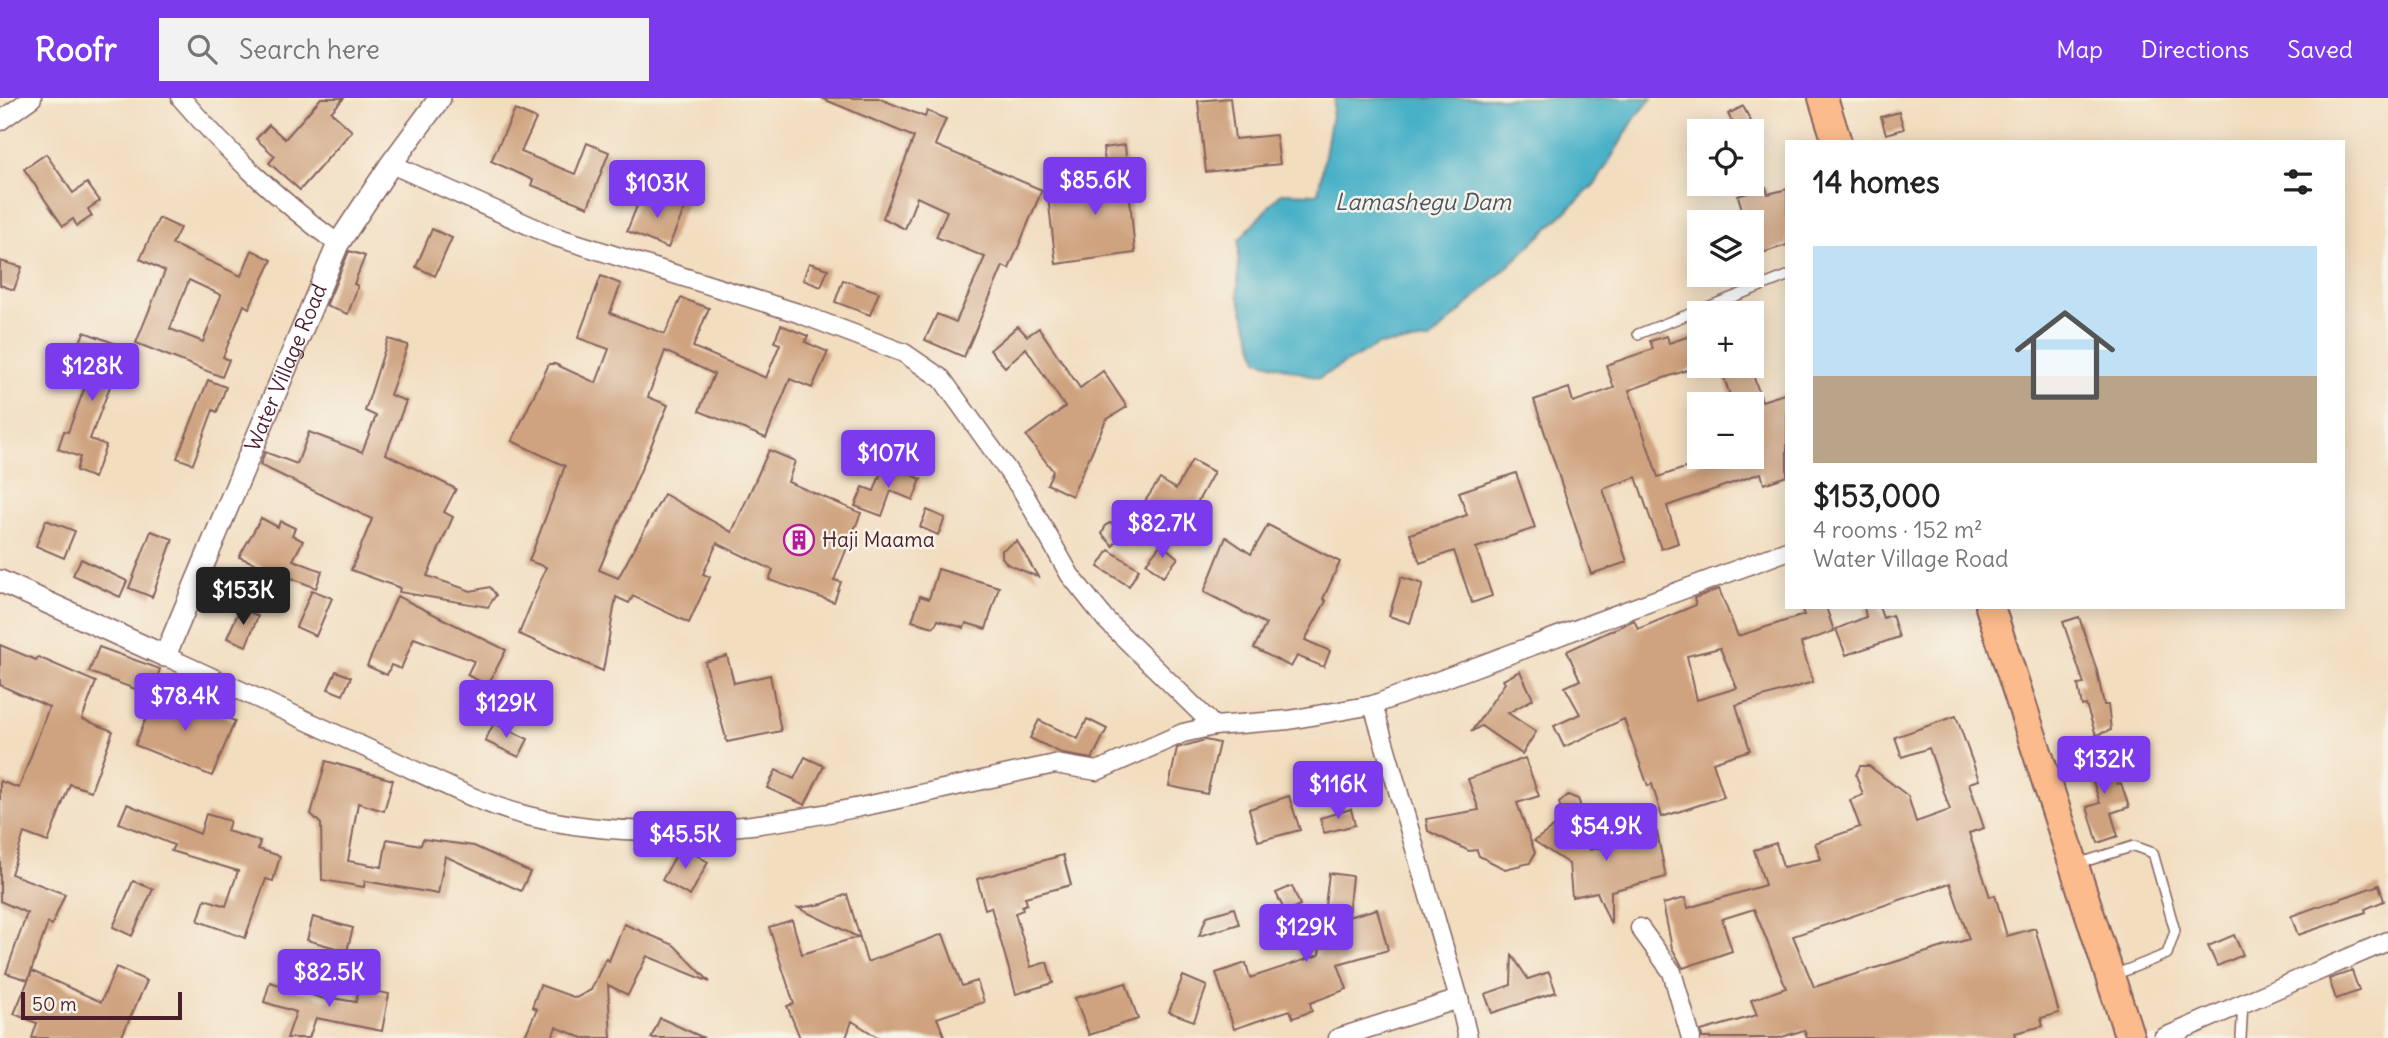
<!DOCTYPE html>
<html lang="en">
<head>
<meta charset="utf-8">
<style>
  :root { --surface:#fff; --page:#f2f2f2; --text:#222; --muted:#767676; --line:#e0e0e0; --accent:#7c3aed }
  body { margin:0; font-family:Delius,sans-serif; background:var(--page); color:var(--text); height:100vh; display:flex; flex-direction:column; font-size:26px; white-space:nowrap }
  * { box-sizing:border-box; margin:0 }
  p { font-size:23px; color:var(--muted) }
  .icon { flex:none; width:38px; height:38px; fill:none; stroke:currentColor; stroke-width:2; stroke-linecap:round; stroke-linejoin:round }
  .map { position:relative; flex:1; overflow:hidden }
  .side { position:absolute; left:1785px; top:42px; width:560px; height:469px; display:flex; flex-direction:column; background:var(--surface); border-radius:0px; box-shadow:0 4px 18px #0003 }
  .side>* { flex:none }
  .buttons { position:absolute; left:1687px; top:21px; display:grid; gap:14px }
  .buttons a { display:grid; place-items:center; width:77px; height:77px; border-radius:0px; background:var(--surface); box-shadow:0 4px 18px #0003; font-size:35px }
  .scale { position:absolute; left:21px; bottom:18px; width:161px; box-sizing:border-box; padding-left:7px; border:4px solid #4a1f2b; border-top:0; font-size:19px; line-height:24px; white-space:nowrap; color:#4a1f2b; -webkit-text-stroke:5px #f7f3e8; paint-order:stroke }
  .price { position:absolute; translate:-50% -60px; padding:0 16px; border-radius:7px; background:var(--accent); color:#fff; font-size:23px; line-height:46px; filter:drop-shadow(0 2px 4px #0008) }
  .price::after { content:''; position:absolute; left:50%; top:42px; width:21px; height:16px; margin-left:-10px; background:inherit; clip-path:polygon(0 0,100% 0,50% 100%) }
  .price.selected { background:#222; color:#fff }
  ul { padding:0; list-style:none }
  li { display:grid; align-content:center; gap:14px; height:371px; padding:0 28px }
  li+li { border-top:2px solid var(--line) }
  li span { display:grid; place-items:center; height:217px; border-radius:0px; color:#555 }
  li>.icon { margin-inline-start:auto }
  span .icon { width:126px; height:126px; fill:#fffc; stroke-width:1 }
  li b { font-size:30px }
  h2 { display:flex; justify-content:space-between; align-items:center; height:84px; padding:0 28px; font-size:30px }
  header { display:flex; align-items:center; gap:42px; box-sizing:border-box; height:98px; padding:0 35px; background:var(--accent); color:#fff }
  header strong { font-size:33px }
  nav { display:flex; gap:38px; margin-inline-start:auto; font-size:24px }
  .search { width:490px; height:63px; background:var(--page); display:flex; align-items:center; gap:18px; box-sizing:border-box; padding:0 24px; border-radius:0px; color:var(--muted); font-size:26px }
  .map>svg:first-child { display:block }
  .water { fill:#48b1c7; stroke:#496879; stroke-width:2 }
  .building { fill:#cfa37f; fill-rule:evenodd }
  .lines { fill:none; stroke-linecap:round; stroke-linejoin:round }
  .service-casing { stroke:#85625f; stroke-width:12 }
  .minor-casing { stroke:#85625f; stroke-width:21 }
  .tertiary-casing { stroke:#85625f; stroke-width:24 }
  .trunk-casing { stroke:#85625f; stroke-width:32 }
  .service { stroke:#fff; stroke-width:9 }
  .minor { stroke:#fff; stroke-width:18 }
  .tertiary { stroke:#fff; stroke-width:21 }
  .trunk { stroke:#fbbb8c; stroke-width:28 }
  .labels { text-anchor:middle; stroke-width:5; stroke-linejoin:round; paint-order:stroke }
  .street-label { font-size:21px; fill:#4a1f2b; stroke:#f7f3e8 }
  .poi-label { font-size:21px; fill:#4a1f2b; stroke:#f7f3e8; text-anchor:start }
  .water-label { font-size:23px; font-style:italic; fill:#495262; stroke:#f7f3e8 }
</style>
</head>
<body>
<header>
<strong>Roofr</strong>
<div class="search"><svg class="icon" aria-label="search" viewBox="0 0 24 24"><circle cx="10" cy="10" r="6"/><path d="M15 15l6 6"/></svg>Search here</div>
<nav><a>Map</a><a>Directions</a><a>Saved</a></nav>
</header>
<div class="map">
<svg width="2388" height="940" viewBox="0 0 2388 940">
  <rect width="100%" height="100%" fill="#f7f3e8"/>
  <filter id="ink" filterUnits="userSpaceOnUse"><feTurbulence type="fractalNoise" baseFrequency=".0143" numOctaves="2"/><feDisplacementMap in="SourceGraphic" scale="14" xChannelSelector="R" yChannelSelector="G"/><feConvolveMatrix kernelMatrix="1 2 1 2 8 2 1 2 1" color-interpolation-filters="sRGB"/></filter>
  <filter id="wash" filterUnits="userSpaceOnUse"><feTurbulence type="fractalNoise" baseFrequency=".00686" numOctaves="4" result="noise"/><feDisplacementMap in="SourceGraphic" scale="28" xChannelSelector="R" yChannelSelector="G"/><feGaussianBlur stdDeviation="1.57" result="paint"/><feColorMatrix in="noise" values="0 0 0 0 0 0 0 0 0 0 0 0 0 0 0 0 0 1.4 0 .05"/><feComposite in="paint" operator="in"/></filter>
  <g filter="url(#wash)">
    <rect width="100%" height="100%" fill="#f2ddbf"/>
    <path class="water" d="M1335,0H1652L1635,20L1596,85L1430,242L1378,247L1319,280L1258,262L1238,196L1239,142L1281,95L1318,96Z"/>
    <g id="blocks">
      <g class="building">
        <path d="M321,0H344L331,14L352,33L300,92L269,65L275,58L256,41L269,27L285,41Z"/>
        <path d="M821,0H878L925,19L927,13L946,21L935,47L1042,92L1009,171L1003,168L964,259L925,242L937,216L956,224L985,159L936,139L947,113L917,99L905,131L883,120L914,39Z"/>
        <path d="M1230,0L1235,41L1276,37L1280,66L1206,74L1198,3Z"/>
        <path d="M1743,8L1756,33H1737L1728,16Z"/>
        <path d="M515,12L536,21L521,54L575,76L587,45L609,54L588,109L531,87L533,82L491,63Z"/>
        <path d="M1899,14L1904,31L1886,36L1881,19Z"/>
        <path d="M1125,47L1135,155L1056,166L1048,99L1109,93L1103,50Z"/>
        <path d="M46,56L73,95L87,85L100,103L88,111L92,118L77,128L73,121L63,128L24,71Z"/>
        <path d="M1766,89L1768,96L1787,91V147L1756,157L1752,124H1746L1738,98Z"/>
        <path d="M666,96L687,105L668,150L627,133L641,98L662,107Z"/>
        <path d="M159,120L180,130L172,146L241,178L252,152L272,162L249,210L244,207L223,259L229,262L222,279L136,245L165,173L140,161ZM189,182L221,197L203,244L170,231Z"/>
        <path d="M432,131L452,140L435,178L416,169Z"/>
        <path d="M349,153L365,158L354,186L358,188L348,216L326,208Z"/>
        <path d="M0,163L22,169L14,192L0,187Z"/>
        <path d="M809,165L828,171L821,189L803,182Z"/>
        <path d="M601,178L621,186L610,215L665,236L681,200L709,210L693,249L766,280L780,246L774,244L781,227L808,238L805,244L828,254L812,290L790,281L766,340L699,313L714,276L665,253L648,299L668,307L599,472L618,480L664,396L732,434L769,352L795,363L788,384L861,415L834,482L841,484L834,504L769,482L773,472L717,445L703,476L710,479L689,525L633,498L629,505L616,499L603,573L519,536L546,469L529,463L565,368L512,343L549,266H555L596,285L609,251L578,240Z"/>
        <path d="M843,182L879,194L870,217L835,204Z"/>
        <path d="M1018,228L1027,238L1039,230L1080,290L1103,273L1127,309L1106,322L1072,398L1047,386L1053,373L1026,338L1065,309L1026,250L1005,269L990,252Z"/>
        <path d="M84,234L125,249L90,341L106,347L94,380L76,373L80,359L58,351L64,333L68,334L95,262L76,255Z"/>
        <path d="M1699,235V268L1629,292L1658,379L1718,359H1752L1753,306H1733L1720,268H1750L1762,303L1787,295V378L1764,386L1761,375L1667,408L1678,445L1661,451L1636,379L1603,391L1627,464L1591,476L1534,302L1569,290L1573,304L1614,290L1606,267L1653,251L1650,243L1667,238L1669,245Z"/>
        <path d="M388,241L408,247L390,297L406,303L386,356L456,391L444,414L453,419L427,478L471,493L490,489L496,497L488,509L399,494L400,490L351,472L372,421L260,367L265,354L297,366L309,334L362,354L376,318L365,313Z"/>
        <path d="M208,282L226,289L217,314L213,312L193,366L177,360Z"/>
        <path d="M1192,362L1214,374L1186,425L1179,421L1164,443L1132,422L1160,381L1176,391Z"/>
        <path d="M884,366L921,381L913,402L891,393L882,418L855,408L863,389L874,393Z"/>
        <path d="M1516,375L1535,430L1476,450L1492,498L1472,505L1454,453L1420,465L1410,436L1467,417L1459,394Z"/>
        <path d="M927,412L945,420L938,437L920,429Z"/>
        <path d="M261,420L278,429L280,423L295,430L292,437L303,443L293,462L322,473L316,490L239,459Z"/>
        <path d="M46,422L75,433L64,460L36,448Z"/>
        <path d="M1110,425L1122,428L1119,439L1113,448L1102,436L1106,427Z"/>
        <path d="M1268,427L1340,464L1323,501L1326,503L1305,542L1330,553L1324,569L1297,558L1291,569L1254,550L1266,526L1204,494L1226,439L1251,456Z"/>
        <path d="M151,433L173,441L152,499L129,490Z"/>
        <path d="M1017,443L1038,479L1007,466L1002,459V452Z"/>
        <path d="M1161,446L1178,460L1163,479L1146,465Z"/>
        <path d="M1109,452L1139,471L1129,488L1098,469Z"/>
        <path d="M81,461L127,483L120,499L73,477Z"/>
        <path d="M938,471L999,489L986,531L966,525L964,530L938,522L934,529L912,523L920,498L929,501Z"/>
        <path d="M1401,479L1423,486L1410,525L1389,518Z"/>
        <path d="M1719,491L1738,538L1804,517L1801,509H1826L1834,533L1801,545L1813,584L1736,607L1750,652L1713,664L1724,699L1662,719L1652,686L1648,688L1624,621L1564,649L1554,628L1580,616L1565,589L1580,582L1567,553L1634,522L1638,531L1696,507L1694,500ZM1720,550L1737,590L1697,602L1687,558Z"/>
        <path d="M312,492L332,500L316,538L296,529Z"/>
        <path d="M397,498L506,552L488,587L467,577L474,563L414,540L401,571L391,567L387,577L367,568Z"/>
        <path d="M1864,509H1879L1883,520L1892,517L1899,539L1846,557L1836,531L1866,519Z"/>
        <path d="M240,510L258,518L246,548L227,540Z"/>
        <path d="M2079,519L2097,573L2104,607H2108L2111,632L2096,637L2086,607L2082,608L2078,587L2084,586L2063,524Z"/>
        <path d="M0,547L36,562L38,559L96,584L82,621L113,633L91,693L70,686L48,744L24,735L11,776L65,796L52,827L48,825L28,882L6,875L27,815L0,803V683L19,690L49,609L0,587Z"/>
        <path d="M99,549L160,571L151,597L89,574Z"/>
        <path d="M727,558L734,585L770,577L781,633L727,644L705,564Z"/>
        <path d="M336,573L351,579L343,597L328,591Z"/>
        <path d="M1520,573L1533,601L1508,615L1536,634L1522,656L1481,628L1471,634L1505,585L1503,582Z"/>
        <path d="M158,591L235,623L212,678L135,647Z"/>
        <path d="M1956,618L1979,682L1969,685L1984,730L1969,735L1990,799L1995,797L2007,838L2035,830L2059,915L2041,920L2043,928L2015,935L2017,940H1807L1804,932L1779,940H1702L1701,933L1757,917L1751,902L1786,890L1754,811L1722,821L1732,853L1683,870L1672,850L1663,806L1685,800L1688,810L1765,787L1754,752L1776,745L1783,769L1821,761L1815,745L1860,729L1850,702L1863,697L1856,677L1860,668H1869L1908,698L1916,724L1950,712L1929,650L1902,659L1895,639ZM1950,785L1969,841L1814,889L1793,838Z"/>
        <path d="M1087,621L1107,631L1092,661L1063,656L1030,640L1039,622L1078,641Z"/>
        <path d="M494,625L528,641L519,659L485,643Z"/>
        <path d="M1205,642L1219,645L1207,696L1169,688L1177,650Z"/>
        <path d="M2098,647L2107,672L2110,671L2118,686L2121,685L2129,709L2111,715L2118,738L2098,745L2087,709L2100,705L2083,652Z"/>
        <path d="M805,659L824,668L805,707L767,690L776,672L794,681Z"/>
        <path d="M1525,660L1539,698L1517,705L1535,755L1530,765L1505,771L1479,758L1477,752L1469,753L1428,733L1426,721L1479,712L1468,681Z"/>
        <path d="M326,663L393,682L384,713L358,705L348,763L382,769L387,741L421,747L423,741L474,748L530,774L521,793L445,758L438,796L365,783L364,789L322,782L321,726L311,716Z"/>
        <path d="M1568,697L1578,701L1580,706L1567,726L1559,705Z"/>
        <path d="M1289,698L1300,732L1258,743L1249,711Z"/>
        <path d="M127,706L200,736L206,716L230,723L227,733L260,743L258,751L280,758L273,783L266,781L245,840L198,823L205,801L226,808L238,773L171,753L174,747L119,725Z"/>
        <path d="M1351,711L1355,727L1324,735L1320,720Z"/>
        <path d="M1559,725L1590,752L1657,734L1666,779L1611,793V827L1597,794L1572,799L1569,766L1534,743Z"/>
        <path d="M681,748L708,764L690,798L662,782Z"/>
        <path d="M1063,757L1071,787L1025,799L1027,806L1022,808L1023,812L1015,815L1031,869L1047,864L1053,885L1016,896L991,809L985,811L977,781Z"/>
        <path d="M1329,775L1352,778L1348,819L1377,811L1388,852L1338,866L1347,891L1310,905L1312,913L1293,920L1290,912L1234,931L1216,875L1246,865L1250,880L1319,857Z"/>
        <path d="M133,783L153,791L132,838L113,829Z"/>
        <path d="M2379,787L2384,803L2365,811L2366,814L2298,837L2291,818Z"/>
        <path d="M1292,788L1300,807L1285,814L1276,795Z"/>
        <path d="M847,796L867,864L943,836L962,888L977,883L984,904L937,920L945,940H879L852,923L846,940H800L787,908L794,906L769,829L792,822L802,856L858,839L798,810L823,806Z"/>
        <path d="M1234,810L1239,826L1199,838L1207,818Z"/>
        <path d="M313,819L353,830L347,853L307,842Z"/>
        <path d="M624,826L674,847L710,884L647,858L628,897L608,887L611,940H583L556,929L552,940H524L537,911L532,909L540,887L576,900L591,892L606,860L609,863Z"/>
        <path d="M2234,837L2243,857L2217,868L2208,848Z"/>
        <path d="M1512,857L1528,881L1549,874L1556,894L1492,915L1485,896L1511,887Z"/>
        <path d="M116,869L147,883L121,940H32L37,925L14,916L32,873L101,904Z"/>
        <path d="M2352,873L2359,893L2336,901L2329,881Z"/>
        <path d="M1183,878L1207,888L1194,923L1169,914Z"/>
        <path d="M270,884L331,903L332,900L356,904L359,890L389,896L382,933L316,920L309,940H287L296,914L264,904Z"/>
        <path d="M1126,885L1138,921L1089,937L1075,900Z"/>
        <path d="M660,920L704,940H651Z"/>
      </g>
    </g>
  </g>
  <g filter="url(#ink)">
    <use href="#blocks" fill-opacity="0" stroke="#85625f" stroke-width="2"/>
    <g class="lines">
      <g class="service-casing">
        <g id="service">
          <path d="M1638,236L1787,178"/>
          <path d="M2077,766L2134,748L2153,755L2175,833L2167,856L2114,877"/>
          <path d="M2241,940L2243,905"/>
        </g>
      </g>
      <g class="minor-casing">
        <g id="minor">
          <path d="M181,0C231,58 277,100 338,146"/>
          <path d="M0,23L32,0"/>
          <path d="M391,66L553,138L798,215L904,255L942,281L1023,394L1070,477L1106,522L1214,628L1289,622L1373,607L1787,453"/>
          <path d="M165,558C238,591 312,625 386,659C432,680 479,706 528,718C700,761 886,701 1055,666L1097,673L1183,635L1214,628"/>
          <path d="M1640,830L1672,874L1691,940"/>
          <path d="M1459,901L1468,940"/>
          <path d="M1338,940L1459,901L1373,607"/>
          <path d="M2163,940L2388,843"/>
        </g>
      </g>
      <g class="tertiary-casing">
        <g id="tertiary">
          <path id="s1" d="M0,483L165,558L338,146L391,66L440,0"/>
        </g>
      </g>
      <g class="trunk-casing">
        <g id="trunk">
          <path d="M1823,0L1837,44"/>
          <path d="M1990,509L2130,940"/>
        </g>
      </g>
      <use href="#service" class="service"/>
      <use href="#minor" class="minor"/>
      <use href="#tertiary" class="tertiary"/>
      <use href="#trunk" class="trunk"/>
    </g>
  </g>
  <defs>
    <g id="building-ring" transform="scale(1.575)"><circle r="9.5" fill="#f7f3e8" stroke="#b5179e" stroke-width="1.5"/><path d="M-4-6H4V6H1V3H-1V6H-4ZM-2.5-4.3h1.7v1.8h-1.7ZM.8-4.3h1.7v1.8H.8ZM-2.5-1h1.7V.8h-1.7ZM.8-1h1.7V.8H.8Z" fill="#b5179e"/></g>
  </defs>
  <g fill-rule="evenodd">
    <use href="#building-ring" x="799" y="442"/>
  </g>
  <g class="labels">
    <g class="street-label">
      <text dy="7" stroke="none"><textPath href="#s1" startOffset="494">Water Village Road</textPath></text>
    </g>
    <g class="poi-label">
      <text x="822" y="449">Haji Maama</text>
    </g>
    <g class="water-label">
      <text x="1423" y="112">Lamashegu Dam</text>
    </g>
  </g>
</svg>
<div class="buttons">
<a><svg class="icon" aria-label="locate" viewBox="0 0 24 24"><circle cx="12" cy="12" r="6"/><path d="M12 2v4M12 18v4M2 12h4M18 12h4"/></svg></a>
<a><svg class="icon" aria-label="layers" viewBox="0 0 24 24"><path d="M12 4l9 5-9 5-9-5zM3 14l9 5 9-5"/></svg></a>
<a>+</a>
<a>−</a>
</div>
<div class="scale">50 m</div>
<b class="price" style="left:1095px;top:119px">$85.6K</b>
<b class="price" style="left:657px;top:122px">$103K</b>
<b class="price" style="left:92px;top:305px">$128K</b>
<b class="price" style="left:888px;top:392px">$107K</b>
<b class="price" style="left:1162px;top:462px">$82.7K</b>
<b class="price selected" style="left:243px;top:529px">$153K</b>
<b class="price" style="left:185px;top:635px">$78.4K</b>
<b class="price" style="left:506px;top:642px">$129K</b>
<b class="price" style="left:2104px;top:698px">$132K</b>
<b class="price" style="left:1338px;top:723px">$116K</b>
<b class="price" style="left:1606px;top:765px">$54.9K</b>
<b class="price" style="left:685px;top:773px">$45.5K</b>
<b class="price" style="left:1306px;top:866px">$129K</b>
<b class="price" style="left:329px;top:911px">$82.5K</b>
<section class="side">
<h2>14 homes<svg class="icon" aria-label="filters" viewBox="0 0 24 24"><path d="M4 7h16M4 17h16"/><circle cx="9" cy="7" r="2"/><circle cx="15" cy="17" r="2"/></svg></h2>
<ul>
<li><span style="background:linear-gradient(#bfe0f5 60%,#b9a48a 0)"><svg class="icon" aria-label="home" viewBox="0 0 24 24"><path d="M3 11l9-7 9 7M6 9v11h12V9"/></svg></span><div><b>$153,000</b><p>4 rooms · 152 m²</p><p>Water Village Road</p></div></li>
</ul>
</section>
</div>
</body>
</html>
